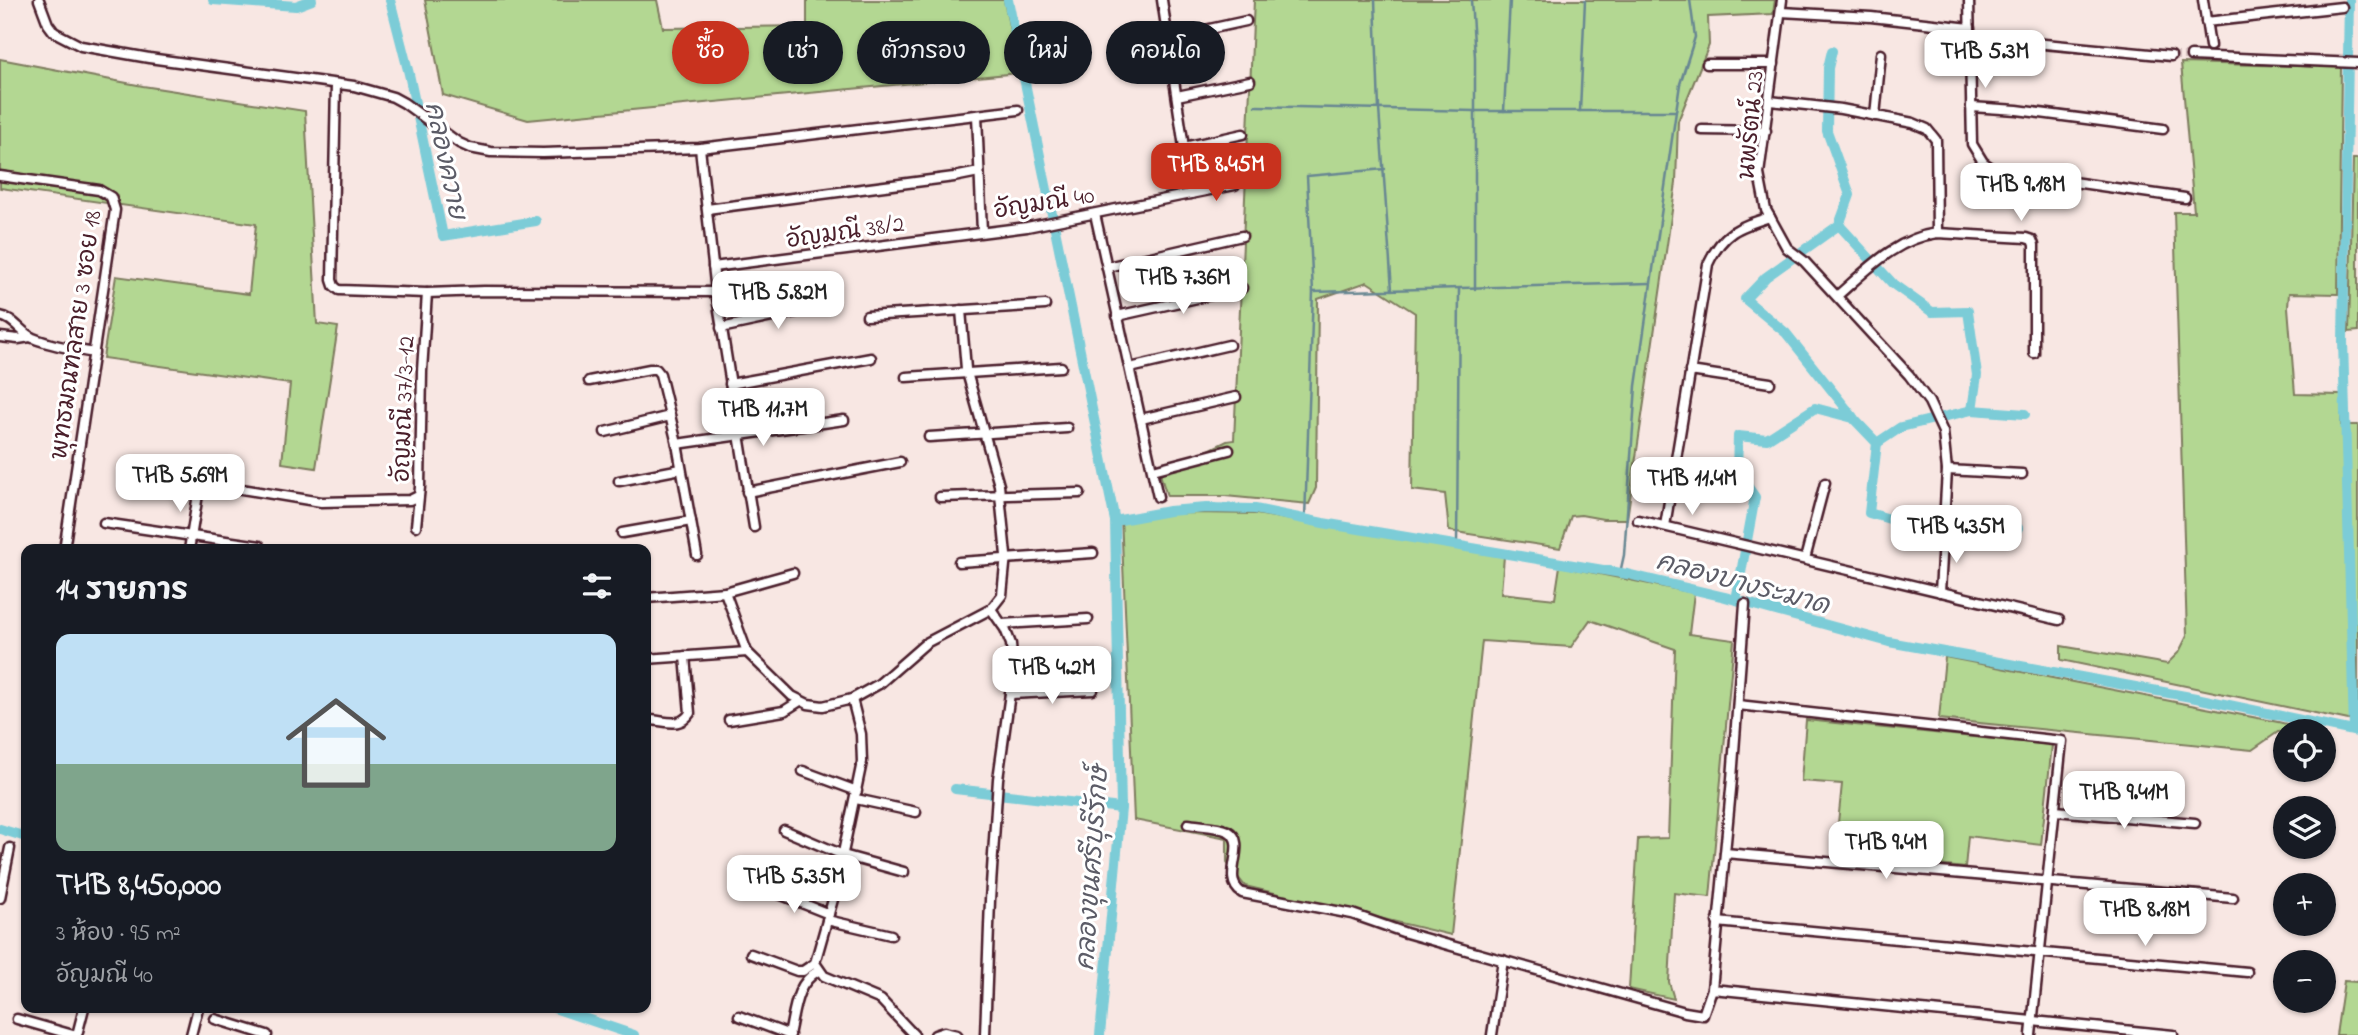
<!DOCTYPE html>
<html lang="th">
<head>
<meta charset="utf-8">
<style>
  :root { --surface:#171b24; --page:#242831; --text:#f1f3f6; --muted:#9ea1a6; --accent:#c8321e }
  body { margin:0; font-family:"Indie Flower","Playpen Sans Thai",sans-serif; background:var(--page); color:var(--text); height:100vh; display:flex; flex-direction:column; font-size:26px; white-space:nowrap }
  * { box-sizing:border-box; margin:0 }
  p { font-size:23px; color:var(--muted) }
  .icon { flex:none; width:38px; height:38px; fill:none; stroke:currentColor; stroke-width:2; stroke-linecap:round; stroke-linejoin:round }
  .map { position:relative; flex:1; overflow:hidden }
  .sheet { position:absolute; left:21px; top:544px; width:630px; height:469px; display:flex; flex-direction:column; background:var(--surface); border-radius:14px; box-shadow:0 2px 5px #0004 }
  .sheet>* { flex:none }
  .hud { position:absolute; left:672px; top:21px; width:665px; height:63px; display:flex; gap:14px }
  .controls { position:absolute; left:2273px; top:719px; display:grid; gap:14px }
  .controls a { display:grid; place-items:center; width:63px; height:63px; border-radius:50%; background:var(--surface); box-shadow:0 2px 5px #0004; font-size:35px }
  .price { position:absolute; translate:-50% -60px; padding:0 16px; border-radius:14px; background:#fff; color:#222; font-size:23px; line-height:46px; filter:drop-shadow(0 2px 4px #0008) }
  .price::after { content:''; position:absolute; left:50%; top:42px; width:21px; height:16px; margin-left:-10px; background:inherit; clip-path:polygon(0 0,100% 0,50% 100%) }
  .price.active { background:var(--accent); color:#fff }
  ul { padding:0; list-style:none }
  li { display:grid; align-content:center; gap:14px; height:371px; padding:0 35px }
  li span { display:grid; place-items:center; height:217px; border-radius:14px; color:#555 }
  li>.icon { margin-inline-start:auto }
  span .icon { width:126px; height:126px; fill:#fffc; stroke-width:1 }
  li b { font-size:30px }
  h2 { display:flex; justify-content:space-between; align-items:center; height:84px; padding:0 35px; font-size:30px }
  .pill { padding:0 24px; border-radius:32px; background:var(--surface); box-shadow:0 2px 5px #0004; font-size:24px; line-height:63px }
  .pill.active { background:var(--accent); color:#fff }
  .map>svg:first-child { display:block }
  .green { fill:#b3d792; stroke:#7e7b5e; stroke-width:2 }
  .lines { fill:none; stroke-linecap:round; stroke-linejoin:round }
  .stream { stroke:#688792; stroke-width:2.5 }
  .canal { stroke:#7cccd7; stroke-width:10 }
  .street-tunnel { stroke:#d5bfbe; stroke-width:8; stroke-dasharray:8 4; stroke-linecap:butt }
  .street-casing { stroke:#4a1f2b; stroke-width:13 }
  .street { stroke:#fff; stroke-width:8 }
  .labels { text-anchor:middle; stroke-width:6; stroke-linejoin:round; paint-order:stroke }
  .street-label { font-size:24px; fill:#4a1f2b; stroke:#fff }
  .water-label { font-size:26px; font-style:italic; fill:#5c5c67; stroke:#fff }
</style>
</head>
<body>
<div class="map">
<svg width="2358" height="1035" viewBox="0 0 2358 1035">
  <rect width="100%" height="100%" fill="#f8e7e3"/>
  <filter id="ink" filterUnits="userSpaceOnUse"><feTurbulence type="fractalNoise" baseFrequency=".0143" numOctaves="2"/><feDisplacementMap in="SourceGraphic" scale="14" xChannelSelector="R" yChannelSelector="G"/><feConvolveMatrix kernelMatrix="1 2 1 2 8 2 1 2 1" color-interpolation-filters="sRGB"/></filter>
  <g filter="url(#ink)">
    <g class="green">
      <path d="M425,0H657L663,28L807,26V0H1004L1018,73L528,120L443,95Z"/>
      <path d="M1254,0H1775L1773,14L1708,17L1709,45L1678,121L1676,183L1627,519H1603L1581,515L1571,516L1560,548L1449,531L1445,494L1412,490L1415,313L1367,282L1318,299L1316,488L1309,504L1225,496H1167L1160,474L1227,441L1234,440Z"/>
      <path d="M0,59L143,86L305,111L317,324L338,327L316,468L282,463L290,384L103,358L116,276L249,294L256,224L0,188Z"/>
      <path d="M2181,63L2341,67L2338,294L2289,293L2288,307L2295,394L2341,395V425H2358V722L2061,660V646L2167,664L2179,652L2187,636L2174,212H2194Z"/>
      <path d="M2353,159H2358V331L2349,332Z"/>
      <path d="M1193,513L1256,514L1504,556L1501,593L1555,599L1560,566L1694,593L1689,634L1734,640L1710,897L1674,893L1669,982L1674,999L1629,989L1638,839L1668,838L1675,649L1590,620L1571,647L1482,641L1451,935L1245,886L1227,863V838L1134,820L1121,516Z"/>
      <path d="M1945,657L2278,722L2316,731L2278,732L2252,750L1939,719Z"/>
      <path d="M1806,720L2052,745L2041,845L1968,836L1965,868L1881,859V827L1838,823L1842,784L1801,781Z"/>
      <path d="M2344,981L2358,982V1035H2336Z"/>
    </g>
    <g class="lines">
      <g class="stream">
        <path d="M1375,0L1379,109L1392,290"/>
        <path d="M1471,0L1475,57V289"/>
        <path d="M1255,106L1475,111H1675"/>
        <path d="M1504,111L1510,0"/>
        <path d="M1580,111L1585,0"/>
        <path d="M1313,292L1651,283"/>
        <path d="M1305,519L1313,292L1307,176L1385,169"/>
        <path d="M1457,545L1459,289"/>
        <path d="M1620,573L1624,555L1636,386L1680,84L1695,37L1690,0"/>
      </g>
      <g class="canal">
        <path d="M213,0L296,6L312,0"/>
        <path d="M390,0L409,74L443,236L536,221"/>
        <path d="M1008,0L1115,521L1121,808L1100,1035"/>
        <path d="M2349,0L2343,341L2354,731"/>
        <path d="M1832,51L1828,68L1827,131L1850,195L1839,225L1766,277L1745,299L1786,333L1853,417"/>
        <path d="M1839,225L1893,284L1932,312L1968,311L1977,375L1972,410L2025,414"/>
        <path d="M1877,443L1901,427L1972,410"/>
        <path d="M1115,521L1169,511L1206,508L1255,509L1323,523L1627,574L1725,597L1889,642L2196,698L2358,732"/>
        <path d="M1736,600L1755,497L1737,471L1738,436L1767,439L1815,408L1853,418L1877,443L1869,513L1900,522L1977,523L2018,528"/>
        <path d="M955,789L1121,808"/>
        <path d="M0,829L26,837"/>
        <path d="M554,1008L634,1035"/>
      </g>
      <path class="street-tunnel" d="M2171,56H2191"/>
      <g class="street-casing">
        <g id="street">
          <path d="M39,0L48,24L54,32L81,46L149,58L354,86L393,97L404,103L459,143L470,148L491,152L543,153L700,148L1018,110"/>
          <path d="M1162,0L1191,194"/>
          <path d="M1782,0L1759,174L1766,210L1787,248L1804,261L1909,375L1929,402L1943,432L1947,470L1940,592"/>
          <path d="M1969,0L1972,144L1983,162L1996,171L2185,198"/>
          <path d="M2203,0L2210,46"/>
          <path d="M1781,12L1871,17L1970,28"/>
          <path d="M2206,22L2342,7"/>
          <path d="M1970,37L2171,56"/>
          <path d="M1168,38L1246,21"/>
          <path d="M2191,56L2358,63"/>
          <path d="M1707,64H1774"/>
          <path d="M336,84L332,280L334,286L339,290L427,293L484,291L716,292"/>
          <path d="M1177,96L1250,81"/>
          <path d="M1770,101L1841,109L1913,123L1927,129L1936,140L1937,233"/>
          <path d="M1971,107L2017,110L2163,129"/>
          <path d="M977,115L982,232"/>
          <path d="M1875,116L1881,54"/>
          <path d="M1702,130L1766,131"/>
          <path d="M1184,147L1243,134"/>
          <path d="M700,148L716,292L754,527"/>
          <path d="M0,176L99,190L111,197L115,210L64,550"/>
          <path d="M707,209L954,177L979,172"/>
          <path d="M1095,214L1158,497"/>
          <path d="M713,267L1027,227L1235,185"/>
          <path d="M1107,267L1242,236"/>
          <path d="M1837,296C1867,270 1895,239 1937,233L2026,238L2032,240L2034,245V353"/>
          <path d="M0,316C14,318 20,332 33,338C52,346 74,349 94,353"/>
          <path d="M867,316L1045,305"/>
          <path d="M1117,316L1242,288"/>
          <path d="M721,328L829,305"/>
          <path d="M0,337L18,339L30,337"/>
          <path d="M1130,368L1229,345"/>
          <path d="M1690,371L1770,383"/>
          <path d="M906,377L1061,367"/>
          <path d="M589,381L650,369H656L660,374L677,444L697,555"/>
          <path d="M730,384L871,358"/>
          <path d="M1141,419L1236,397"/>
          <path d="M605,432L670,416"/>
          <path d="M929,437L1067,428"/>
          <path d="M677,444L844,420"/>
          <path d="M1153,470L1229,450"/>
          <path d="M1947,470L2022,474"/>
          <path d="M137,472L321,502L410,500L418,496"/>
          <path d="M619,481L681,469"/>
          <path d="M747,492L900,462"/>
          <path d="M940,497L1080,493"/>
          <path d="M1638,520L2059,620"/>
          <path d="M104,523L260,546"/>
          <path d="M416,526L420,487L422,371L427,293"/>
          <path d="M1665,526L1708,264C1723,232 1738,227 1770,217"/>
          <path d="M622,533L691,521"/>
          <path d="M189,550L200,482"/>
          <path d="M1805,559L1825,483"/>
          <path d="M959,562L1093,553"/>
          <path d="M725,592L747,652L792,696L808,704L823,706L852,699L879,684L926,643L991,609L1002,595L1006,555L999,485L966,369L961,310"/>
          <path d="M646,598L725,592L793,573"/>
          <path d="M1002,624L1088,619"/>
          <path d="M646,659L747,652"/>
          <path d="M1010,694L1093,690"/>
          <path d="M852,699L861,734L862,762L834,896L815,963L824,976L881,1000L914,1035"/>
          <path d="M1738,705L2062,741L2031,1035"/>
          <path d="M646,720C663,719 679,730 690,713L685,656"/>
          <path d="M729,720L784,711L800,701"/>
          <path d="M803,771L857,791"/>
          <path d="M26,790V788"/>
          <path d="M856,799L916,812"/>
          <path d="M2055,811L2195,823"/>
          <path d="M1188,824C1200,826 1217,826 1228,831C1250,843 1219,878 1242,893L1352,914L1406,933L1685,1012L1703,1015L1712,989L2173,1035"/>
          <path d="M784,830L843,855L904,872"/>
          <path d="M1725,853L2233,898"/>
          <path d="M769,890L829,914"/>
          <path d="M0,898L10,848"/>
          <path d="M827,920L891,935"/>
          <path d="M1717,922L2247,972"/>
          <path d="M751,954L797,971H803L815,963"/>
          <path d="M1712,989L1732,779L1745,604"/>
          <path d="M739,1016L790,1035"/>
          <path d="M17,1019L73,1035"/>
          <path d="M215,1019L267,1035"/>
          <path d="M77,1035L84,1008"/>
          <path d="M191,1035L198,1008"/>
          <path d="M789,1035C795,1010 795,984 818,971"/>
          <path d="M935,1035L944,1032L957,1035"/>
          <path d="M985,1035L990,900L998,779L1013,672L1011,644L1005,629L991,609"/>
          <path d="M1492,1035L1503,960"/>
        </g>
      </g>
      <use href="#street" class="street"/>
    </g>
  </g>
  <g class="labels">
    <g class="street-label">
      <text transform="translate(1750 125) rotate(-85)" y="8">นพรัตน์ 23</text>
      <text transform="translate(1044 202) rotate(-9)" y="8">อัญมณี 40</text>
      <text transform="translate(845 231) rotate(-8)" y="8">อัญมณี 38/2</text>
      <text transform="translate(75 335) rotate(-82)" y="8">พุทธมณฑลสาย 3 ซอย 18</text>
      <text transform="translate(403 409) rotate(-88)" y="8">อัญมณี 37/3-12</text>
    </g>
    <g class="water-label">
      <text transform="translate(447 160) rotate(78)" y="9">คลองควาย</text>
      <text transform="translate(1743 582) rotate(15)" y="9">คลองบางระมาด</text>
      <text transform="translate(1091 868) rotate(-86)" y="9">คลองขุนศรีบุรีรักษ์</text>
    </g>
  </g>
</svg>
<div class="controls">
<a><svg class="icon" aria-label="locate" viewBox="0 0 24 24"><circle cx="12" cy="12" r="6"/><path d="M12 2v4M12 18v4M2 12h4M18 12h4"/></svg></a>
<a><svg class="icon" aria-label="layers" viewBox="0 0 24 24"><path d="M12 4l9 5-9 5-9-5zM3 14l9 5 9-5"/></svg></a>
<a>+</a>
<a>−</a>
</div>
<b class="price" style="left:1985px;top:90px">THB 5.3M</b>
<b class="price active" style="left:1216px;top:203px">THB 8.45M</b>
<b class="price" style="left:2021px;top:223px">THB 9.18M</b>
<b class="price" style="left:1183px;top:316px">THB 7.36M</b>
<b class="price" style="left:778px;top:331px">THB 5.82M</b>
<b class="price" style="left:763px;top:448px">THB 11.7M</b>
<b class="price" style="left:180px;top:514px">THB 5.69M</b>
<b class="price" style="left:1692px;top:517px">THB 11.4M</b>
<b class="price" style="left:1956px;top:565px">THB 4.35M</b>
<b class="price" style="left:1052px;top:706px">THB 4.2M</b>
<b class="price" style="left:2124px;top:831px">THB 9.41M</b>
<b class="price" style="left:1886px;top:881px">THB 9.4M</b>
<b class="price" style="left:794px;top:915px">THB 5.35M</b>
<b class="price" style="left:2145px;top:948px">THB 8.18M</b>
<div class="hud">
<a class="pill active">ซื้อ</a>
<a class="pill">เช่า</a>
<a class="pill">ตัวกรอง</a>
<a class="pill">ใหม่</a>
<a class="pill">คอนโด</a>
</div>
<section class="sheet">
<h2>14 รายการ<svg class="icon" aria-label="filters" viewBox="0 0 24 24"><path d="M4 7h16M4 17h16"/><circle cx="9" cy="7" r="2"/><circle cx="15" cy="17" r="2"/></svg></h2>
<ul>
<li><span style="background:linear-gradient(#bfe0f5 60%,#7fa58c 0)"><svg class="icon" aria-label="home" viewBox="0 0 24 24"><path d="M3 11l9-7 9 7M6 9v11h12V9"/></svg></span><div><b>THB 8,450,000</b><p>3 ห้อง · 95 m²</p><p>อัญมณี 40</p></div></li>
</ul>
</section>
</div>
</body>
</html>
